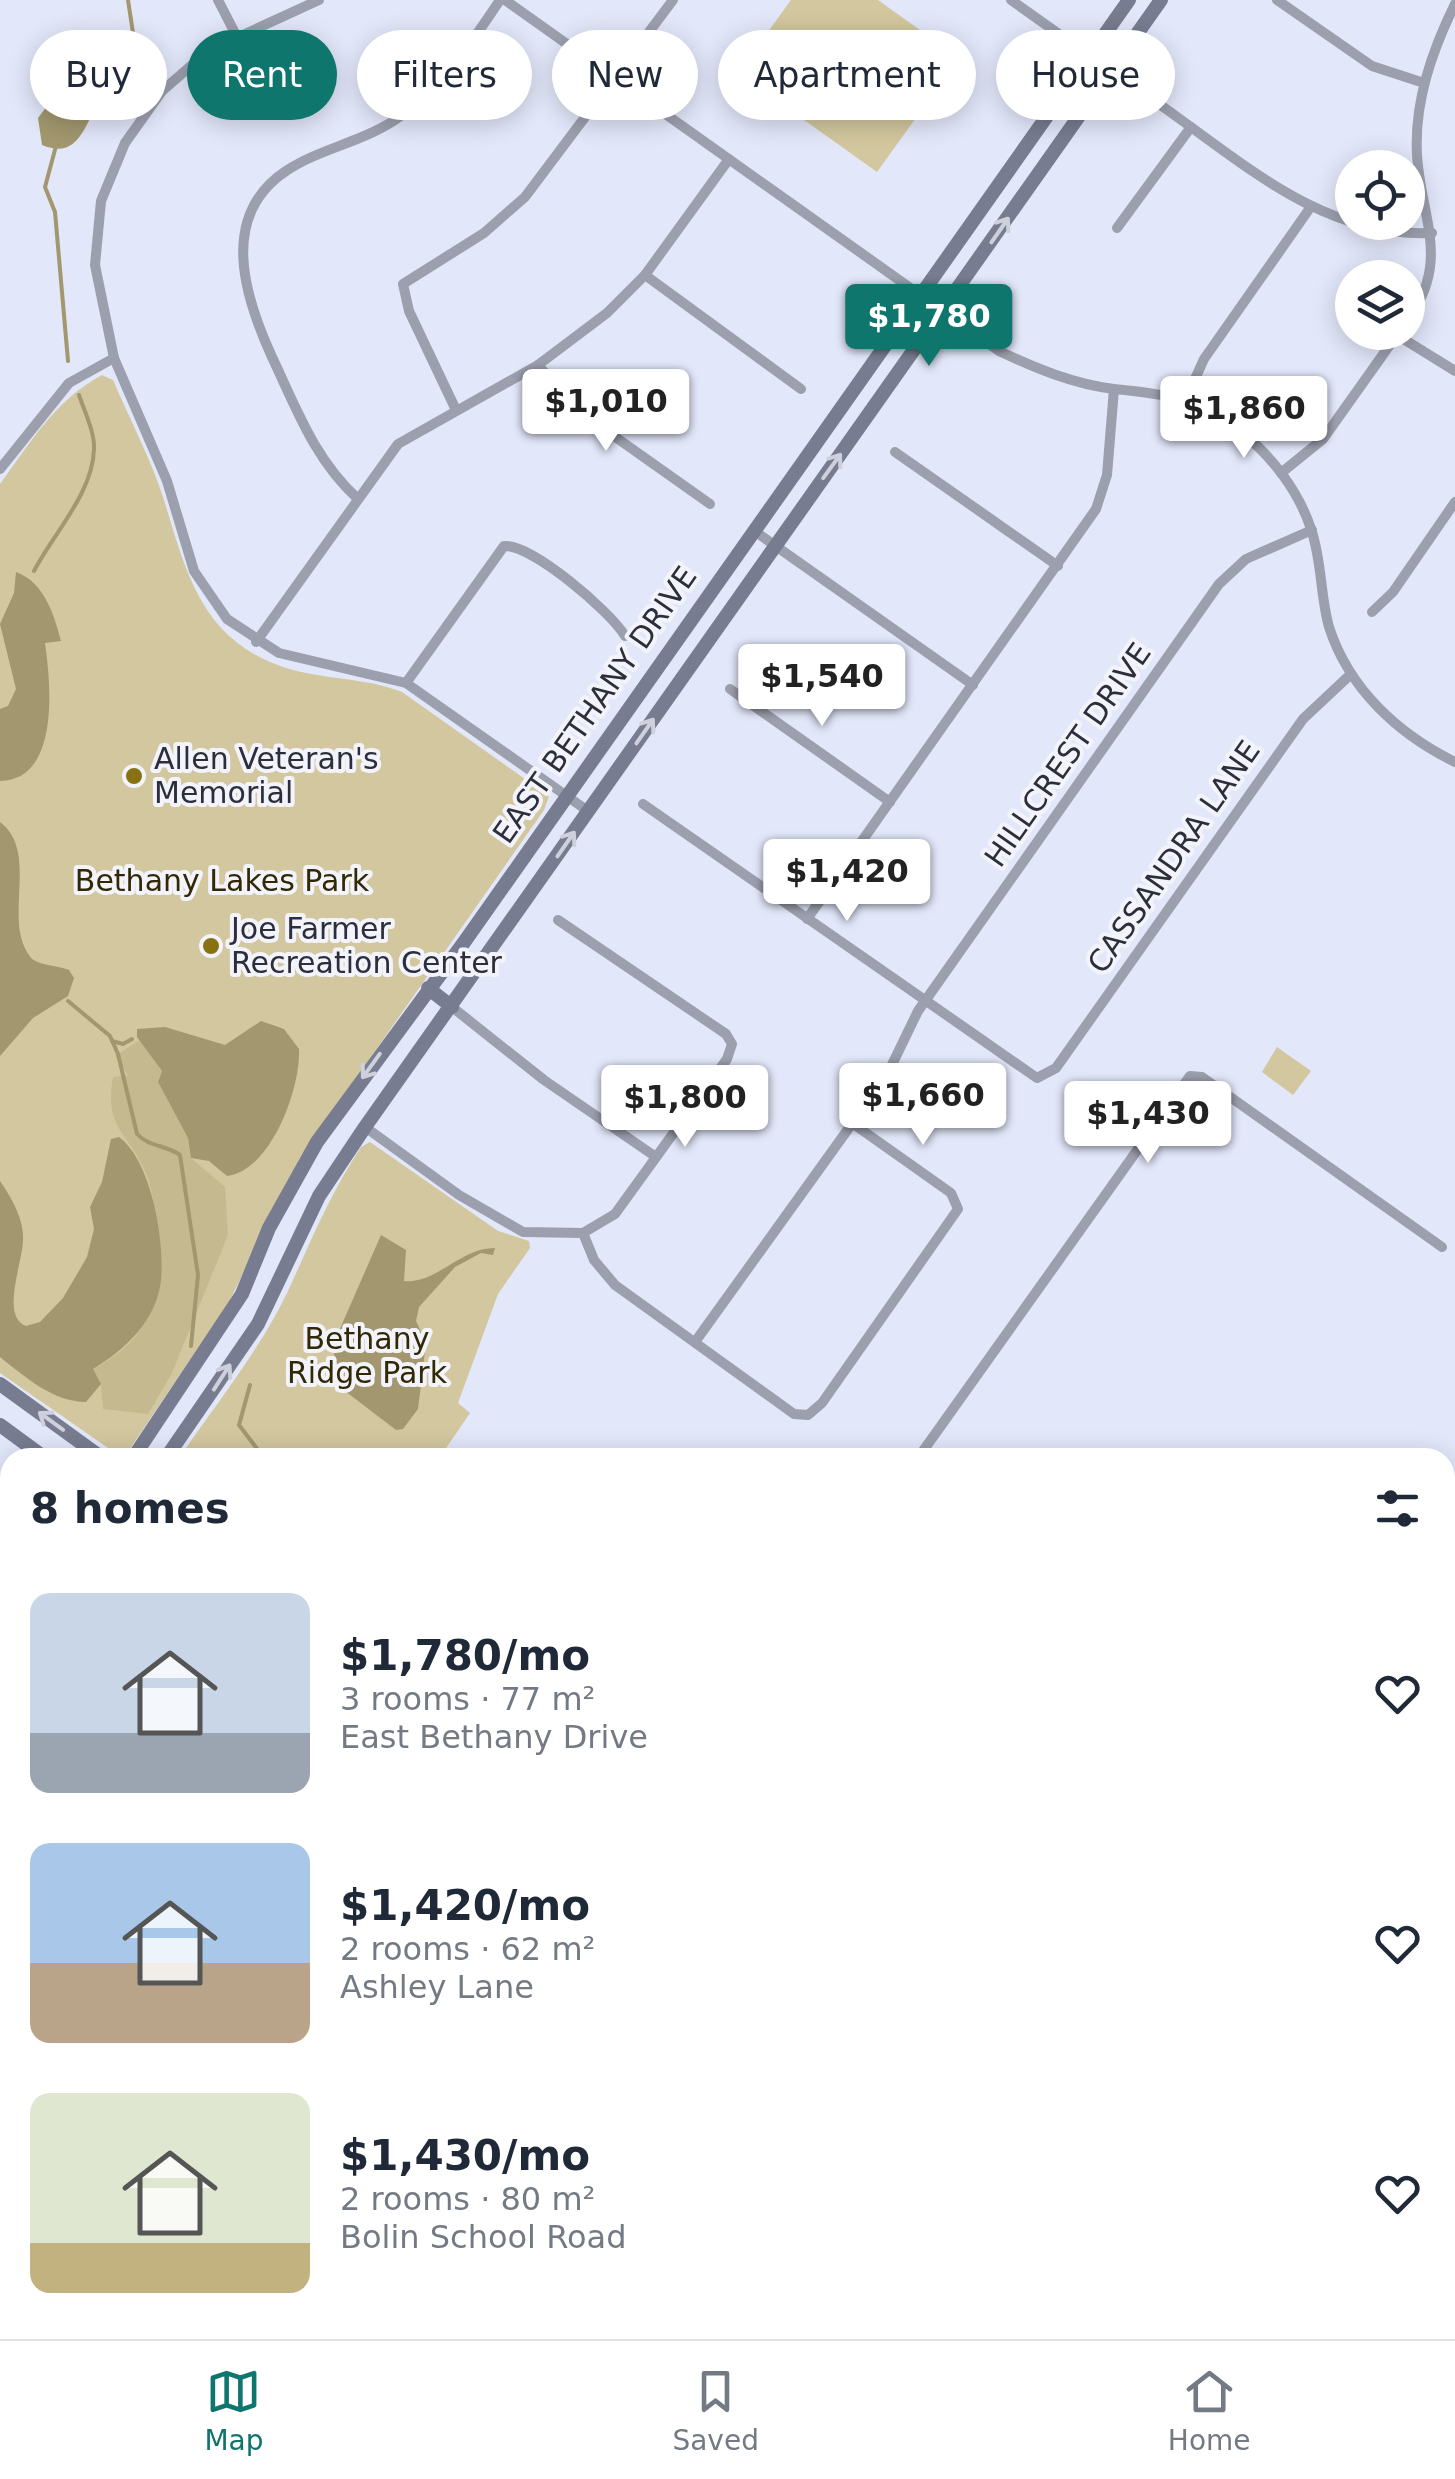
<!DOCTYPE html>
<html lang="en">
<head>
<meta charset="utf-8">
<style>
  :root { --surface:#fff; --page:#f6f6f7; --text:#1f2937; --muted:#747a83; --line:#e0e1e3; --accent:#0f766e }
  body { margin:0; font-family:"DejaVu Sans",sans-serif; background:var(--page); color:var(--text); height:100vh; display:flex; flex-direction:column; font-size:38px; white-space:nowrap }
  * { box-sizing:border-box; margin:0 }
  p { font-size:32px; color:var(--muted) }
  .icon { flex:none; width:55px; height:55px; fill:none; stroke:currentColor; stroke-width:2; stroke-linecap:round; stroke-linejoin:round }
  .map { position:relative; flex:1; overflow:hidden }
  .sheet { position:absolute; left:0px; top:1448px; width:1455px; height:892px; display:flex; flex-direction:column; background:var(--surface); border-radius:30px 30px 0 0; box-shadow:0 5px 25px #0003 }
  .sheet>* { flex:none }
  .guide { position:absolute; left:30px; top:30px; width:1395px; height:90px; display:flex; gap:20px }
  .tools { position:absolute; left:1335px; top:150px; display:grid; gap:20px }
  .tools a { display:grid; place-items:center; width:90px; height:90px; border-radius:50%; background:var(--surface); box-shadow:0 5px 25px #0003; font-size:50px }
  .price { position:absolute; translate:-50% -85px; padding:0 22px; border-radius:10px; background:#fff; color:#222; font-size:32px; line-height:65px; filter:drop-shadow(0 2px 5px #0008) }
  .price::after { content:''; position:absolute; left:50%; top:60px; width:30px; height:22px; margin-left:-15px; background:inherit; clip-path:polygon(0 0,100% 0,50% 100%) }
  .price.selected { background:var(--accent); color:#fff }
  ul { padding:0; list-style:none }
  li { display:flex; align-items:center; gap:30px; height:250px; padding:0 30px }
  li span { display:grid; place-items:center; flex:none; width:280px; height:200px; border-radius:20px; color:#555 }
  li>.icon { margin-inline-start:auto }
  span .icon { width:120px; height:120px; fill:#fffc; stroke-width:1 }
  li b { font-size:42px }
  h2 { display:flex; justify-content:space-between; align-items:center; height:120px; padding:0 30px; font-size:42px }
  .chip { padding:0 35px; border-radius:45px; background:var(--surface); box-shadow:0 5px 25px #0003; font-size:35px; line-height:90px }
  .chip.selected { background:var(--accent); color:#fff }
  .tab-bar { display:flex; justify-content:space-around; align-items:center; height:140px; border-top:2px solid var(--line); background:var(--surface); font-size:28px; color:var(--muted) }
  .tab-bar a { display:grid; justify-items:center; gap:5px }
  .tab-bar .selected { color:var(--accent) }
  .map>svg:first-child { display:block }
  .green { fill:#d2c79e }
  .forest { fill:#c5ba8f }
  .water { fill:#a2976e }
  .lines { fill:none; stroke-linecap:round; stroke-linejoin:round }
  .stream { stroke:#a2976e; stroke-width:4 }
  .street { stroke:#9c9fad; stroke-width:10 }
  .secondary { stroke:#787c90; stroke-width:14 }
  .oneway { stroke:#ced0db }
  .poi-dot { fill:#877113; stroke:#f3f4fb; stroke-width:4 }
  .labels { text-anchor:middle; stroke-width:8; stroke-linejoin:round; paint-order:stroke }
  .street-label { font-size:30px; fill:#2c2f3b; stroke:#f3f4fb }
  .poi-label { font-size:30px; fill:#2c2f3b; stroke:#f3f4fb; text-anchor:start }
  .park-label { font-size:30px; fill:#322904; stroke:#f3f4fb }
</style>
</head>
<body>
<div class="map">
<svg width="1455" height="2339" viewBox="0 0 1455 2339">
  <rect width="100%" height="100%" fill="#e2e7fa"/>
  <g class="green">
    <path d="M791,0H878L959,58L877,172L738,73Z"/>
    <path d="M102,375L113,380C130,420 151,459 164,500C186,572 201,639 283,667C322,680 364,677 402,692L549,796L544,810L300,1158L229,1302L129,1450H111L0,1373V484C31,442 55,400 102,375Z"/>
    <path d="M1277,1047L1311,1071L1293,1095L1262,1072Z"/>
    <path d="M370,1142L498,1231L529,1241L530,1248L498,1294L458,1403L470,1413L440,1457L179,1458C216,1404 260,1350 288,1291C311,1241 330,1194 361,1147Z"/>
  </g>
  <g class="forest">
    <path d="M140,1040L162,1071L158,1082L188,1138L191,1158L225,1187L228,1235L172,1373L148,1414L103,1409L101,1385L93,1376V1369C154,1337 162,1295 157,1232C155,1213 153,1189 145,1171C127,1131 104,1128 113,1077L128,1075L115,1056Z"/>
    <path d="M397,2330H489L496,2339H401Z"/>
  </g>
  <g class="water">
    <path d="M78,51C98,51 113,53 128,67L126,81C119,87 107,89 101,98C85,122 80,161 42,145L38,118L53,98L57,68Z"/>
    <path d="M16,572C45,582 55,618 61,641L45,643C51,684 60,780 0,781V709L8,706L16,689L0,624L14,593Z"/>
    <path d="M0,822C41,853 0,923 32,959C42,966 57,965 69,970L74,978L68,996L33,1018L0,1056Z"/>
    <path d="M261,1021L284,1029L299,1049C301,1088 271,1171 227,1176L209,1161L191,1158L188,1138L158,1082L162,1071L137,1037V1029L165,1027L225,1045Z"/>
    <path d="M119,1137C151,1160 165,1240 161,1280C157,1320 125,1350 93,1369L101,1384L86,1402C53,1402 24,1376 0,1357V1181C11,1197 24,1219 23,1239C23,1263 0,1316 26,1326L40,1322L63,1298L87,1257L94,1229L90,1207L102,1182L111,1139Z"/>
    <path d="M381,1235L406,1250L404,1281C437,1284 460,1248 495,1248L493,1255L481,1253L455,1267L419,1307L416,1321L426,1343L418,1409L403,1429L396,1430L345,1391L332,1347Z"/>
  </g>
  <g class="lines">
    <g class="stream">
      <path d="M122,68L133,33L128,0"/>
      <path d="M56,146L45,187L55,212L68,361"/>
      <path d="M34,571C53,534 93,493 94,449C95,433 84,410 79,395"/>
      <path d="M68,1001L110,1036L118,1054L137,1134C149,1147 166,1145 180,1155L198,1275L191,1346"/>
      <path d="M112,1041L123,1044L132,1039"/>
      <path d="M250,1385L239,1425L258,1450L256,1458"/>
      <path d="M0,1579L8,1606"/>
      <path d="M448,2330L456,2339"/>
    </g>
    <g class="street">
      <path d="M218,0L236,35"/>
      <path d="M319,0L208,51L162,91L125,143L101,201L95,265L114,358L167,481L194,571L227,619L279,653L406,683L588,811"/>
      <path d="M505,0L999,351C1035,368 1073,384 1114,389C1166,394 1198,398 1241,432C1272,456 1299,492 1311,529C1322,560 1320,595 1329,627C1349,689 1398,734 1455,762"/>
      <path d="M1011,0L1090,56"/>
      <path d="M1277,0L1372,66L1424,83"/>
      <path d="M1110,71C1133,74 1149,83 1159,104C1243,163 1324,238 1432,233"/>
      <path d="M1110,71C1120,92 1135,104 1159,104"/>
      <path d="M1117,228L1191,127"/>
      <path d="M645,275L801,389"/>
      <path d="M1408,320C1451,260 1421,219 1417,155C1414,102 1432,51 1455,4"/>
      <path d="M1397,335L1455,371"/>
      <path d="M538,365L580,412L710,504"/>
      <path d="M1185,401L1204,359L1310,208"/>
      <path d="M456,410L409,311L403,284L484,233L525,197L673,0"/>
      <path d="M895,452L1058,566"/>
      <path d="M0,469L69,383L114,358"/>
      <path d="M1281,473L1323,439L1399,332"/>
      <path d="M358,499C315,460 297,410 272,357C245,298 218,216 286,171C322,147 366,142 402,115C443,85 472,42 500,0"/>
      <path d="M753,530L973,685"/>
      <path d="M1372,612L1393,592L1455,502"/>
      <path d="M256,642L398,444L538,365L607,313L645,275L729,159"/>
      <path d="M406,683L504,546C532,544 611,612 625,636"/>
      <path d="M730,689L890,802"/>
      <path d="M643,804L1037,1078L1056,1068L1303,719L1351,674"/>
      <path d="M807,919L1096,509L1107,475L1114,389"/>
      <path d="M452,1007L544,1080L656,1157"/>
      <path d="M365,1127L459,1195L523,1232L583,1233L615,1214L727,1059L732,1044L726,1034L558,920"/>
      <path d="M583,1233L594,1260L615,1285L794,1414L808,1415L822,1403L958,1209L951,1193L852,1123"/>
      <path d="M695,1342L887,1075L918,1011L1219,584L1246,559L1312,530"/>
      <path d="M918,1458L1190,1076L1202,1077L1442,1247"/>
      <path d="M1445,1853L1455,1860"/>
      <path d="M0,1856L10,1863"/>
      <path d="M0,2155L10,2140"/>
      <path d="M1445,2193H1455"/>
      <path d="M1027,2330L1037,2339"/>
      <path d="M35,2339L41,2330"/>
      <path d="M213,2339L220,2330"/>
      <path d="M762,2339L765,2330"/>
      <path d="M918,2339L921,2330"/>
    </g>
    <g class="secondary">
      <path d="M428,988L452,1007"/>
      <path d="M0,1384L102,1458"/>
      <path d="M0,1425L45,1458"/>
      <path d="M133,1458L242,1294L269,1228L317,1142L465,941L1129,0"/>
      <path d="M166,1458L258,1324L319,1196L365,1127L1161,0"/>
      <path d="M0,1651L10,1636"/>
      <path d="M0,1698L10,1683"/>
      <path d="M0,1967L10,1963"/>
      <path d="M365,2330L371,2339"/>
      <path d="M1269,2330L1282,2339"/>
    </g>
  </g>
  <defs><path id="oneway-shaft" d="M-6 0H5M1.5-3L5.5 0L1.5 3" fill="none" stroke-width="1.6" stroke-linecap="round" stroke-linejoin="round" transform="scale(2.5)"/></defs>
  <g class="oneway">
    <use href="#oneway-shaft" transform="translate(1000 230) rotate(-55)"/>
    <use href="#oneway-shaft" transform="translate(832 466) rotate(-54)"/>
    <use href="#oneway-shaft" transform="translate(645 731) rotate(-55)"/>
    <use href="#oneway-shaft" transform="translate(566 844) rotate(-55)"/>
    <use href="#oneway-shaft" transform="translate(371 1066) rotate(126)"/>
    <use href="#oneway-shaft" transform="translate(222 1377) rotate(-57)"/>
    <use href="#oneway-shaft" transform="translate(51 1421) rotate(-144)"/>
  </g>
  <g class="poi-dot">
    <circle cx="134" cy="776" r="10"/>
    <circle cx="211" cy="946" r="10"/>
  </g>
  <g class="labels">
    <g class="street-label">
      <text transform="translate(595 705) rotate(-55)" y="10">EAST BETHANY DRIVE</text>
      <text transform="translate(1068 755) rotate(-55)" y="10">HILLCREST DRIVE</text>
      <text transform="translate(1174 857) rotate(-55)" y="10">CASSANDRA LANE</text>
    </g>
    <g class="poi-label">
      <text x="154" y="769">Allen Veteran's<tspan x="154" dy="34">Memorial</tspan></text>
      <text x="231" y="939">Joe Farmer<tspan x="231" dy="34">Recreation Center</tspan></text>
    </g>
    <g class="park-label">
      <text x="222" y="891">Bethany Lakes Park</text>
      <text x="367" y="1349">Bethany<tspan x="367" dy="34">Ridge Park</tspan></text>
    </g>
  </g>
</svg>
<div class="tools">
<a><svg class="icon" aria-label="locate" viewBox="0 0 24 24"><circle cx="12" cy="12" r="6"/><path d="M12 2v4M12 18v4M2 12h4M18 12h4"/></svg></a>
<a><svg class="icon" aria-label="layers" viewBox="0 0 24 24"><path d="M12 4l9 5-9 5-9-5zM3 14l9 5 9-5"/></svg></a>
</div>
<b class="price selected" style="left:929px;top:369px">$1,780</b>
<b class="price" style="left:606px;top:454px">$1,010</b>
<b class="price" style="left:1244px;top:461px">$1,860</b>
<b class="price" style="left:822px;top:729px">$1,540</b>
<b class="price" style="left:847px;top:924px">$1,420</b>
<b class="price" style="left:923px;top:1148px">$1,660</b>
<b class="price" style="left:685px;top:1150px">$1,800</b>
<b class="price" style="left:1148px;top:1166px">$1,430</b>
<div class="guide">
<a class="chip">Buy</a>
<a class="chip selected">Rent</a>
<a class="chip">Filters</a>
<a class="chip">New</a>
<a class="chip">Apartment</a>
<a class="chip">House</a>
</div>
<section class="sheet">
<h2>8 homes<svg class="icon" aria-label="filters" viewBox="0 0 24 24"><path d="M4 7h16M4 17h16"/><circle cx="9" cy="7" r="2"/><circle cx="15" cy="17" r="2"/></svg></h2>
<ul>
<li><span style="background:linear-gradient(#c9d6e8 70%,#9aa5b1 0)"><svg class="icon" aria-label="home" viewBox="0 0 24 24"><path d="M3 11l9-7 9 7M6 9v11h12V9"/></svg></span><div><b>$1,780/mo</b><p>3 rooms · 77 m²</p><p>East Bethany Drive</p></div><svg class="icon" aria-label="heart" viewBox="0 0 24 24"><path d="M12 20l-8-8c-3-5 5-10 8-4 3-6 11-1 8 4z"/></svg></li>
<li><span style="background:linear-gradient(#a9c7e8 60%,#b9a48a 0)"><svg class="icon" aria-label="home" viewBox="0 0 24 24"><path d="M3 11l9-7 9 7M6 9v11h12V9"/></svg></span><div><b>$1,420/mo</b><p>2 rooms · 62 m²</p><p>Ashley Lane</p></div><svg class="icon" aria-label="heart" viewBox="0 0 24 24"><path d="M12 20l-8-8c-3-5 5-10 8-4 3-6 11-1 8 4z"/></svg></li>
<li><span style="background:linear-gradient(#dfe7d0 75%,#c2b280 0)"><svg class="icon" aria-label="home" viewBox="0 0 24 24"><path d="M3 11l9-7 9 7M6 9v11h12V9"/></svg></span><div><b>$1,430/mo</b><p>2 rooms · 80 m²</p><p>Bolin School Road</p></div><svg class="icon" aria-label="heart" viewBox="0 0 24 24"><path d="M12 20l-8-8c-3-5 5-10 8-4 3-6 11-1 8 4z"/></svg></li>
</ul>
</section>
</div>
<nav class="tab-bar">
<a class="selected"><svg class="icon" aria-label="map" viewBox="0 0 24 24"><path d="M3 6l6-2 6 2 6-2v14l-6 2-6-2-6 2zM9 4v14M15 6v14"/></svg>Map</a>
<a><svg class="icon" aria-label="saved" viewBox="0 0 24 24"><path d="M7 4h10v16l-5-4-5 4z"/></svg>Saved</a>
<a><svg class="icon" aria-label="home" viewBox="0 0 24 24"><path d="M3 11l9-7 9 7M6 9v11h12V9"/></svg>Home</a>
</nav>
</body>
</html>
